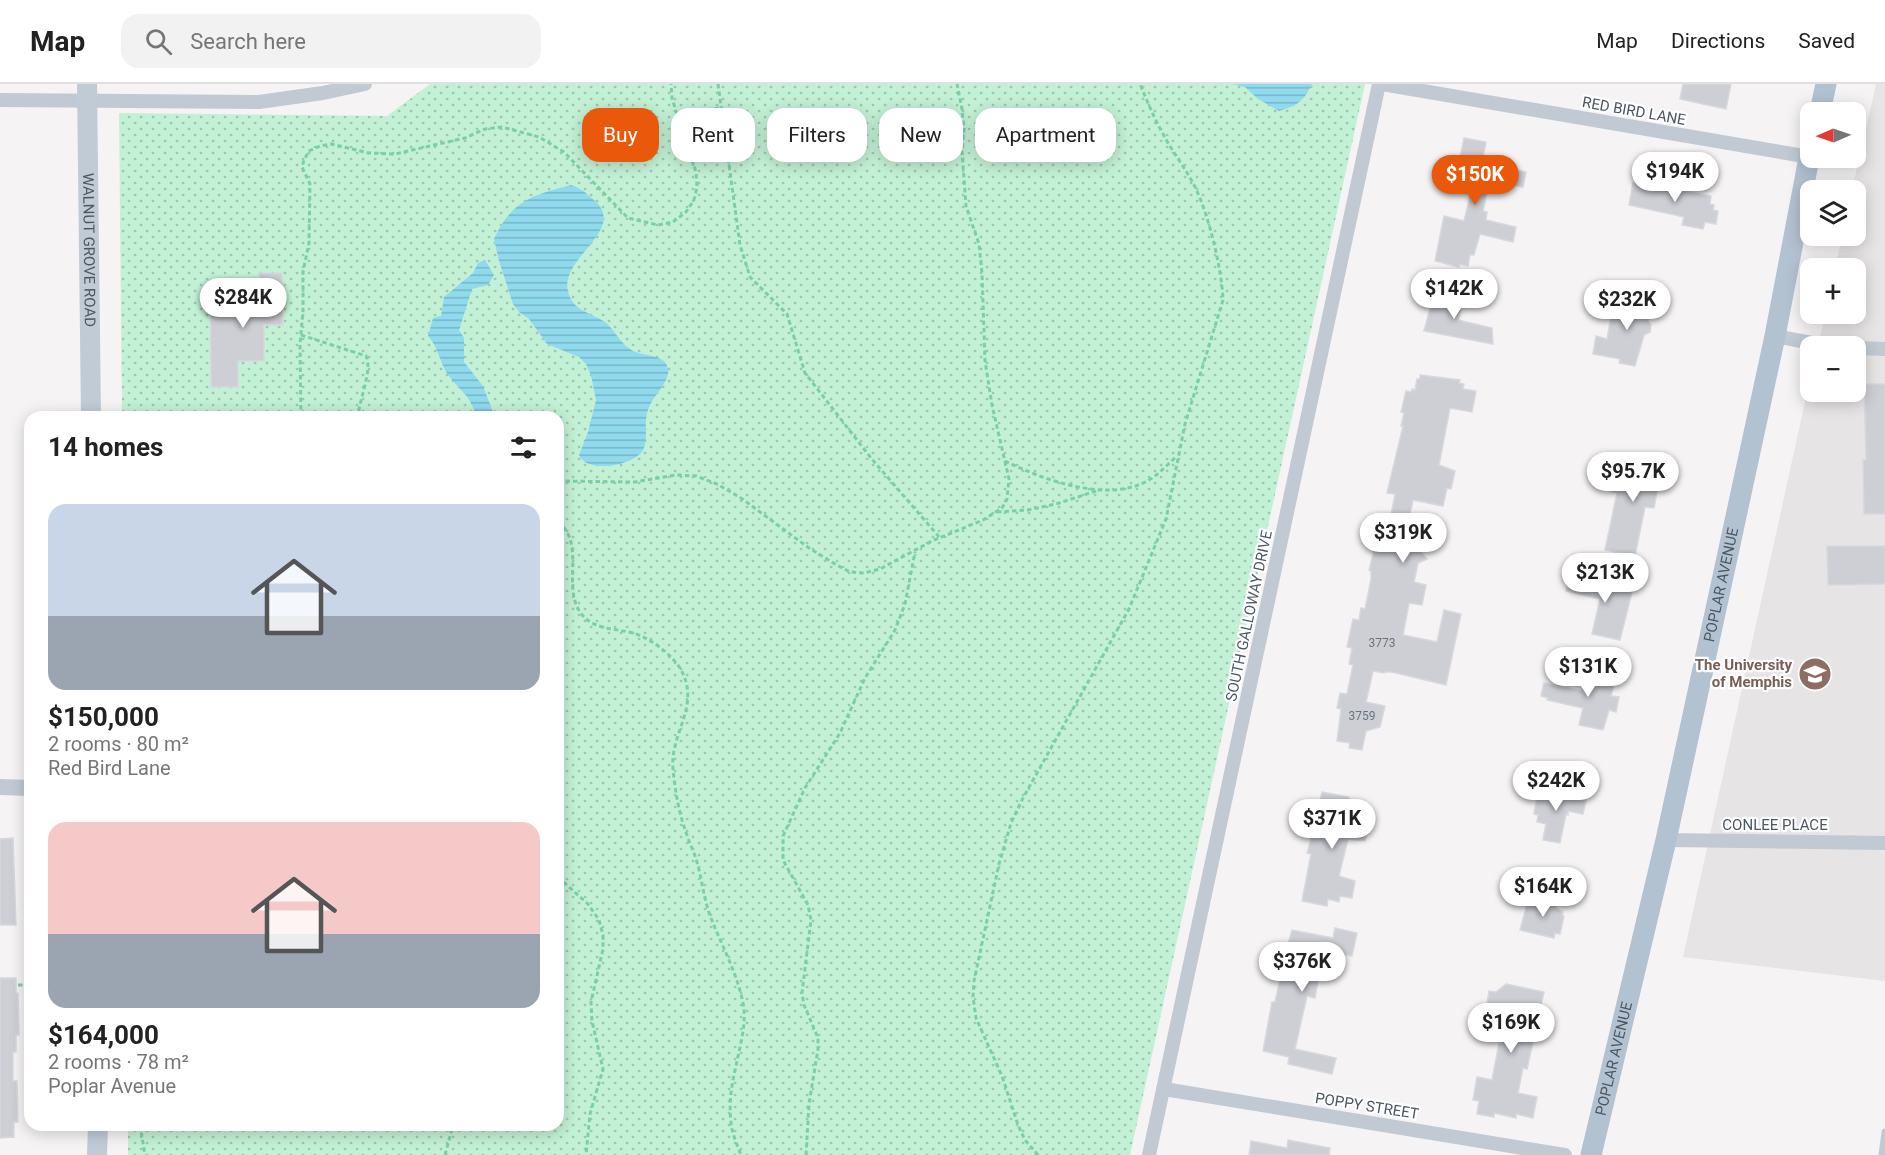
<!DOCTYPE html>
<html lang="en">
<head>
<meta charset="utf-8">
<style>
  :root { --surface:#fff; --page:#f2f2f2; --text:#222; --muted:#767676; --line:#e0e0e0; --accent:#ea580c }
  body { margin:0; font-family:Roboto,sans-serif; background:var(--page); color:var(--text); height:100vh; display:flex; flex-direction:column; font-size:22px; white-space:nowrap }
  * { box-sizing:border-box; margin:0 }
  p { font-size:20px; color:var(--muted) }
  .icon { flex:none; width:33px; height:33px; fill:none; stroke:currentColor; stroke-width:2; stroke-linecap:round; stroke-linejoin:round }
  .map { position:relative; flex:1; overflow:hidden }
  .sheet { position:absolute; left:24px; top:327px; width:540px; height:720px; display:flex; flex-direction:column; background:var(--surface); border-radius:18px; box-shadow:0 3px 15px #0003 }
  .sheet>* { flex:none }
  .banner { position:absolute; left:582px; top:24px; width:570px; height:54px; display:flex; gap:12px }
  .needle { width:39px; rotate:268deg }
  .controls { position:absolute; left:1800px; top:18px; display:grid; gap:12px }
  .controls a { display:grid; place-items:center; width:66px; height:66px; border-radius:12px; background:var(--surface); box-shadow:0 3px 15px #0003; font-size:30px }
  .price { position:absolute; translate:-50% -51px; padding:0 14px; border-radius:21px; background:#fff; color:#222; font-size:20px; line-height:39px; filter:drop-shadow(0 2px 3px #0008) }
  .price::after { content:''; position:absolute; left:50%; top:36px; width:18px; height:14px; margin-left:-9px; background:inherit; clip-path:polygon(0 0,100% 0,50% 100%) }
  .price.current { background:var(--accent); color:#fff }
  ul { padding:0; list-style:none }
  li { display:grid; align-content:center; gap:12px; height:318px; padding:0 24px }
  li span { display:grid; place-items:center; height:186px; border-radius:18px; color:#555 }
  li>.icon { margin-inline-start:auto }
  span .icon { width:108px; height:108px; fill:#fffc; stroke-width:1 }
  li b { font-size:26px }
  h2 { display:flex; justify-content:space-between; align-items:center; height:72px; padding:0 24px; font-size:26px }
  .chip { padding:0 21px; border-radius:18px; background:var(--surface); box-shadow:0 3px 15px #0003; font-size:21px; line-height:54px }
  .chip.current { background:var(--accent); color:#fff }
  header { display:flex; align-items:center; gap:36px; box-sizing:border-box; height:84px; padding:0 30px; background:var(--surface); border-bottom:2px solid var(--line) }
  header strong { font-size:28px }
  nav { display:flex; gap:33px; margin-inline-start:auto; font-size:21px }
  .search { width:420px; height:54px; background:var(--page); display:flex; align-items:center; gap:15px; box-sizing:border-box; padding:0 21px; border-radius:18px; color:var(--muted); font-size:22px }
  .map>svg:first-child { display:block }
  .education { fill:#e6e4e5 }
  .grass { fill:url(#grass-dots) }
  .water { fill:url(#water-rules) }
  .building { fill:#cdcfd5; stroke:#d7d9de; stroke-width:1.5 }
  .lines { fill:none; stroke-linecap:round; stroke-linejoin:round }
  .path { stroke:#7ad0a6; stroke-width:3; stroke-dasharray:4.5 3; stroke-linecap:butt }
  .service { stroke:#c1cad2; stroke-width:7 }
  .minor { stroke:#c1cad2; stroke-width:14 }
  .tertiary { stroke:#c1cad2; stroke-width:16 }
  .secondary { stroke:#c1cbd6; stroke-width:20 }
  .primary { stroke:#b3c2d1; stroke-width:21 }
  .labels { text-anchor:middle; stroke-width:4.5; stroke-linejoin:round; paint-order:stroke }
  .number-label { font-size:12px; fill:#6b747e }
  .street-label { font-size:15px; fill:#4a5661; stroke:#fff }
  .education-label { font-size:15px; font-weight:bold; fill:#785e54; stroke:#fff; text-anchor:end }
</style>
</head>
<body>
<header>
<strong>Map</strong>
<div class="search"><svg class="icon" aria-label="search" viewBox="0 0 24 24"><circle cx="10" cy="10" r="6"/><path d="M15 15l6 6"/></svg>Search here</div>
<nav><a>Map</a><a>Directions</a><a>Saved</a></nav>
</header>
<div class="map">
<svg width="1885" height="1071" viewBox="0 0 1885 1071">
  <defs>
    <pattern id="grass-dots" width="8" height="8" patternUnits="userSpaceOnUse" patternTransform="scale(1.5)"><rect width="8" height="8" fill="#c3f1d5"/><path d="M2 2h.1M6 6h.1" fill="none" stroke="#a0c6b0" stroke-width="1.8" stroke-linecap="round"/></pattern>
    <pattern id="water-rules" width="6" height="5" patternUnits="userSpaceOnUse" patternTransform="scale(1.5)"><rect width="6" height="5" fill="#90daee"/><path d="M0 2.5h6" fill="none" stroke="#78b4c4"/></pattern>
  </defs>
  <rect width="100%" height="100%" fill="#f5f3f3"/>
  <path class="education" d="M1876,0H1885V897L1683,873L1810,295V308H1856V262H1818L1825,230H1856V184H1835L1842,152H1856V106H1852Z"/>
  <path class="grass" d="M430,0H1365L1130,1071H128V1041H558V333H122L119,29L387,32Z"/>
  <g class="water">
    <path d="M1233,0H1312C1304,17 1297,22 1279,27L1258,15L1245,3Z"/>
    <path d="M571,101C581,104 586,109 594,116C631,148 549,177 571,215C577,227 595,231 605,238C616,247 620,260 633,267C642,271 656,271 664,277C667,280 669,286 668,290C665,303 652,313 648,326C643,338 649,355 643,366C634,382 586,390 579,371L588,348L596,316L591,291L586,280L579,273L547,260L529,235L519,228L513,220L499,177L494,155C512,116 533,111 571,101Z"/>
    <path d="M485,176L494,191L488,201L472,205L459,246L464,254V278L483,302L495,333H476C471,309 456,305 445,286C439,274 437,262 428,252L433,234L441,232L444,213L473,189L478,179Z"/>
  </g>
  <g class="building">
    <path d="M1683,0H1731L1726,25L1680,15Z"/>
    <path d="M1464,54L1486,58L1482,78L1526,88L1523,103L1493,97L1491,105L1487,108L1483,127L1487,128L1486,136L1516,143L1513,158L1480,150L1474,171H1470L1468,182L1459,180V183L1435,177L1444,132L1464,137L1472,104L1459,101V99L1455,98Z"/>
    <path d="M1672,96L1685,99L1684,107L1711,112L1710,120L1714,121L1713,126L1718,127L1716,140L1705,138L1703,145L1682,141L1684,133L1629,121L1633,99L1652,103L1653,97L1671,101Z"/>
    <path d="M259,189H282L283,241H264V277H238V303H211L210,214L259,213Z"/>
    <path d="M1633,205L1652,209L1648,224L1650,225L1648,237L1651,241L1650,248L1644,251L1635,282L1619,279L1620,275L1593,270L1596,252L1607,255L1612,227L1624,229L1626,219L1630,220Z"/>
    <path d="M1435,206L1463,212L1458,236L1492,244L1493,260L1424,247Z"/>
    <path d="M1420,291L1460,296L1459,299L1464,300L1463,305L1476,307L1472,328L1450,324L1439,381L1455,387L1451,405L1447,404L1443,422L1413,416L1404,459L1416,462L1427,475L1418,479L1414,498L1426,501L1422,521L1409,519L1403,551L1437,558L1444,526L1461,530L1446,601L1392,588H1385L1384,589L1373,587L1366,618L1385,622L1380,643L1366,647L1362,666L1349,664L1350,659L1337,657L1341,625L1337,624L1340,609L1347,610L1353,581L1349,580L1352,564L1347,563L1353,535L1359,536L1361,524L1365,525L1371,495V487L1369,486L1382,434L1390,436L1395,410L1387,409L1403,342H1401L1404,329L1401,328L1406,307L1411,308L1412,305L1415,306L1417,295H1420Z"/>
    <path d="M1864,300H1885V430H1864L1863,376H1866Z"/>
    <path d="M1633,372L1663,376L1654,424L1645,423L1635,472L1605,466L1617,409L1612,408L1615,392L1623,393L1625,383L1629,384Z"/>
    <path d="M1827,462H1885V500L1828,501Z"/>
    <path d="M1570,490L1633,504L1620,556L1592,550L1600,515L1566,507Z"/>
    <path d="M1587,583L1613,589L1610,600L1614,601L1611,612L1619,613L1616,628L1609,626L1603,646L1579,641L1583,624L1547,616L1548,614L1541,612L1544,599L1582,607Z"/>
    <path d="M1548,705L1565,708L1564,712L1586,716L1583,730L1568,727V731L1566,730L1560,759L1543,756L1546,740L1537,738L1538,731L1534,730L1538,708L1547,709Z"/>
    <path d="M1322,708L1349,713L1346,728L1370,735L1365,757L1348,755L1339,792L1355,797L1352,814L1340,812L1339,818L1328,815L1327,822L1302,817L1311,770L1307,769L1308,766Z"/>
    <path d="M13,754L16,841H0V755Z"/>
    <path d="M1543,810L1558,814L1556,824L1563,828L1562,831L1564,832L1560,850L1555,849L1554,854L1520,846L1527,820H1529V818L1540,820Z"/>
    <path d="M1335,844L1357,849L1352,872L1332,868L1330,880L1321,879L1315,914L1307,912L1295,965L1336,974L1332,990L1288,980L1289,973L1263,967L1272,918H1275L1282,886L1276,885L1281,862L1287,863L1292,846L1333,854Z"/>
    <path d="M0,894H16V909H18L19,951H16V968H13V997H17L18,1038H14V1053L0,1054Z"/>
    <path d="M1506,900L1544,908L1527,985L1523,984L1518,1009L1537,1013L1533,1034L1516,1030V1034L1494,1029V1033L1477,1030L1479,1017L1473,1016L1477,993L1492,996L1499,959L1502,960L1508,928L1493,924V922L1487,920L1489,907L1496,908Z"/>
    <path d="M1288,1056L1330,1064L1329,1071H1249L1251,1057L1287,1064Z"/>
  </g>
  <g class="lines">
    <g class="path">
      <path d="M718,0L740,161L750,193L787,230L805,289L871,374L940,454"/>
      <path d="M677,30L721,24"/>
      <path d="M301,251L366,272C373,285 359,316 358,333"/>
      <path d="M301,333L300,260L303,227V188L309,159L310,100L302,83L304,76L309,67L320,62L331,60L369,69L395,70L465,54L485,45L502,43L539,53L564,68L628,134L658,141L673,138L686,128L694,116L697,103L696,88L680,41L672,14L671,0"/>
      <path d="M1005,377C1044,396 1108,420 1149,396C1159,390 1168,380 1177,372"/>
      <path d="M558,397L635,398L676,391L696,392L717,400L741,414L809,464L835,480L850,488L864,489L880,485L932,457L983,436L1002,424L1007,415L1009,395L992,321L985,277L982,189L979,160L966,122L962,67L964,45L962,25L957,0"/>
      <path d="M997,428L1028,426L1056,420L1096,407"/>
      <path d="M558,438C586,459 562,502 580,528C592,546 614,544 633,549C650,554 670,569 680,584C702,622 670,647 673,685C675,707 679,730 687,751C689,759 693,765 695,772C702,792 703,814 711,834C722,862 737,889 743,919C747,940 740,961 736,982C731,1002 728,1025 732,1045C734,1054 738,1063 741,1071"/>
      <path d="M558,793L588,820L599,836L603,851V865L591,918L592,937L603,985L590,1030L586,1071"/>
      <path d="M18,901H30"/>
      <path d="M140,1041L145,1071"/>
      <path d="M445,1071L453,1041"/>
      <path d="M806,1071L809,1020L818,965V954L804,921L802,909L811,836L808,821L783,776V752L805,704L840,649L865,594L895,546L905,520L915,468"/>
      <path d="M1038,1071L1025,1056L1018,1041L1002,992L976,934L973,913L974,897L999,780L1011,739L1023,714L1129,525L1166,435L1185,340L1223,216C1222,186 1209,132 1196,105C1187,86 1173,69 1163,50C1154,34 1147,17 1140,0"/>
    </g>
    <path class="service" d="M1882,1071L1885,1048"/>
    <g class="minor">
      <path d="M1382,0L1810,73"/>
      <path d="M0,16L259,18L323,9L365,0"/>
      <path d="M1775,252L1828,262"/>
      <path d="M1856,264L1885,265"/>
      <path d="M1666,756L1885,759"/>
      <path d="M1164,1005L1565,1071"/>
      <path d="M1149,1071L1379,0"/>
    </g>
    <path class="tertiary" d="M0,703L30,704"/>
    <g class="secondary">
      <path id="s1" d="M87,0L91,333"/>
      <path d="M97,1071L98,1041"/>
    </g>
    <g class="primary">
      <path d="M1820,28L1826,0"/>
      <path id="s2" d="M1591,1071L1666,756L1775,252L1810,69"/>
    </g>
  </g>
  <defs>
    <g id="university-disc" transform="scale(1.725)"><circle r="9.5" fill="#8d6e63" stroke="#fff"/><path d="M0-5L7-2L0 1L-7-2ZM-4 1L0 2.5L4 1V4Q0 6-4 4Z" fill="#fff"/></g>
  </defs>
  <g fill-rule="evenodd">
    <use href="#university-disc" x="1815" y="590"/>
  </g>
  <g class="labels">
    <g class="number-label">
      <text x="1382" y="563">3773</text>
      <text x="1362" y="636">3759</text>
    </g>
    <g class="street-label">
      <text transform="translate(1634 27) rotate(10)" y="5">RED BIRD LANE</text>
      <text dy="5" stroke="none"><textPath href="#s1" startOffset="166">WALNUT GROVE ROAD</textPath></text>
      <text dy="5" stroke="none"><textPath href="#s2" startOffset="585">POPLAR AVENUE</textPath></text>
      <text transform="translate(1249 532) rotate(-78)" y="5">SOUTH GALLOWAY DRIVE</text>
      <text x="1775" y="746">CONLEE PLACE</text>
      <text dy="5" stroke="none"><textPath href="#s2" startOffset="99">POPLAR AVENUE</textPath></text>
      <text transform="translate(1367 1022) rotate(9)" y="5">POPPY STREET</text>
    </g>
    <g class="education-label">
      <text x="1792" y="586">The University<tspan x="1792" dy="17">of Memphis</tspan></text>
    </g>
  </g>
</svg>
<div class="controls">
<a><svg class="needle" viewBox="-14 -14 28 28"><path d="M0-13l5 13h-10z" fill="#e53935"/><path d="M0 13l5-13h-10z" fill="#767676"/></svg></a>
<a><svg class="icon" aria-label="layers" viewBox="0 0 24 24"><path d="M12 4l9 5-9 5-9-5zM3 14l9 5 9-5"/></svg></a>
<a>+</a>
<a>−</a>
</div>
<b class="price" style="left:1675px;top:119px">$194K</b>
<b class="price current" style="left:1475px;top:122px">$150K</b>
<b class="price" style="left:1454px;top:236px">$142K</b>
<b class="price" style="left:243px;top:245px">$284K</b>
<b class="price" style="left:1627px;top:247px">$232K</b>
<b class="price" style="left:1633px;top:419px">$95.7K</b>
<b class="price" style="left:1403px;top:480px">$319K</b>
<b class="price" style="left:1605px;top:520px">$213K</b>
<b class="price" style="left:1588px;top:614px">$131K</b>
<b class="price" style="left:1556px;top:728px">$242K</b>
<b class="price" style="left:1332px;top:766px">$371K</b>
<b class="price" style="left:1543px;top:834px">$164K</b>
<b class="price" style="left:1302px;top:909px">$376K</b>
<b class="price" style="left:1511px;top:970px">$169K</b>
<div class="banner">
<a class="chip current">Buy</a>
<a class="chip">Rent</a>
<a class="chip">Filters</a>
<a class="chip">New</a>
<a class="chip">Apartment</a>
</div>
<section class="sheet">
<h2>14 homes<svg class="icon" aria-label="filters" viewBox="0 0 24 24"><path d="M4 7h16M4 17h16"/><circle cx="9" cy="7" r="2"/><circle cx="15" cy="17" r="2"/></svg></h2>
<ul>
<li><span style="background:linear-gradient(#c9d6e8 60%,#9aa5b1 0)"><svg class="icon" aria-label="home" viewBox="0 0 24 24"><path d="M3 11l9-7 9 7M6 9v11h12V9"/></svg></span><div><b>$150,000</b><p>2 rooms · 80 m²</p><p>Red Bird Lane</p></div></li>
<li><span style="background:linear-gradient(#f6c9c9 60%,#9aa5b1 0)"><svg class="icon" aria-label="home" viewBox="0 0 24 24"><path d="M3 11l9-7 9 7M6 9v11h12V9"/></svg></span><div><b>$164,000</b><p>2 rooms · 78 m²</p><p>Poplar Avenue</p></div></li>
</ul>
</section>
</div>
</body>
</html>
